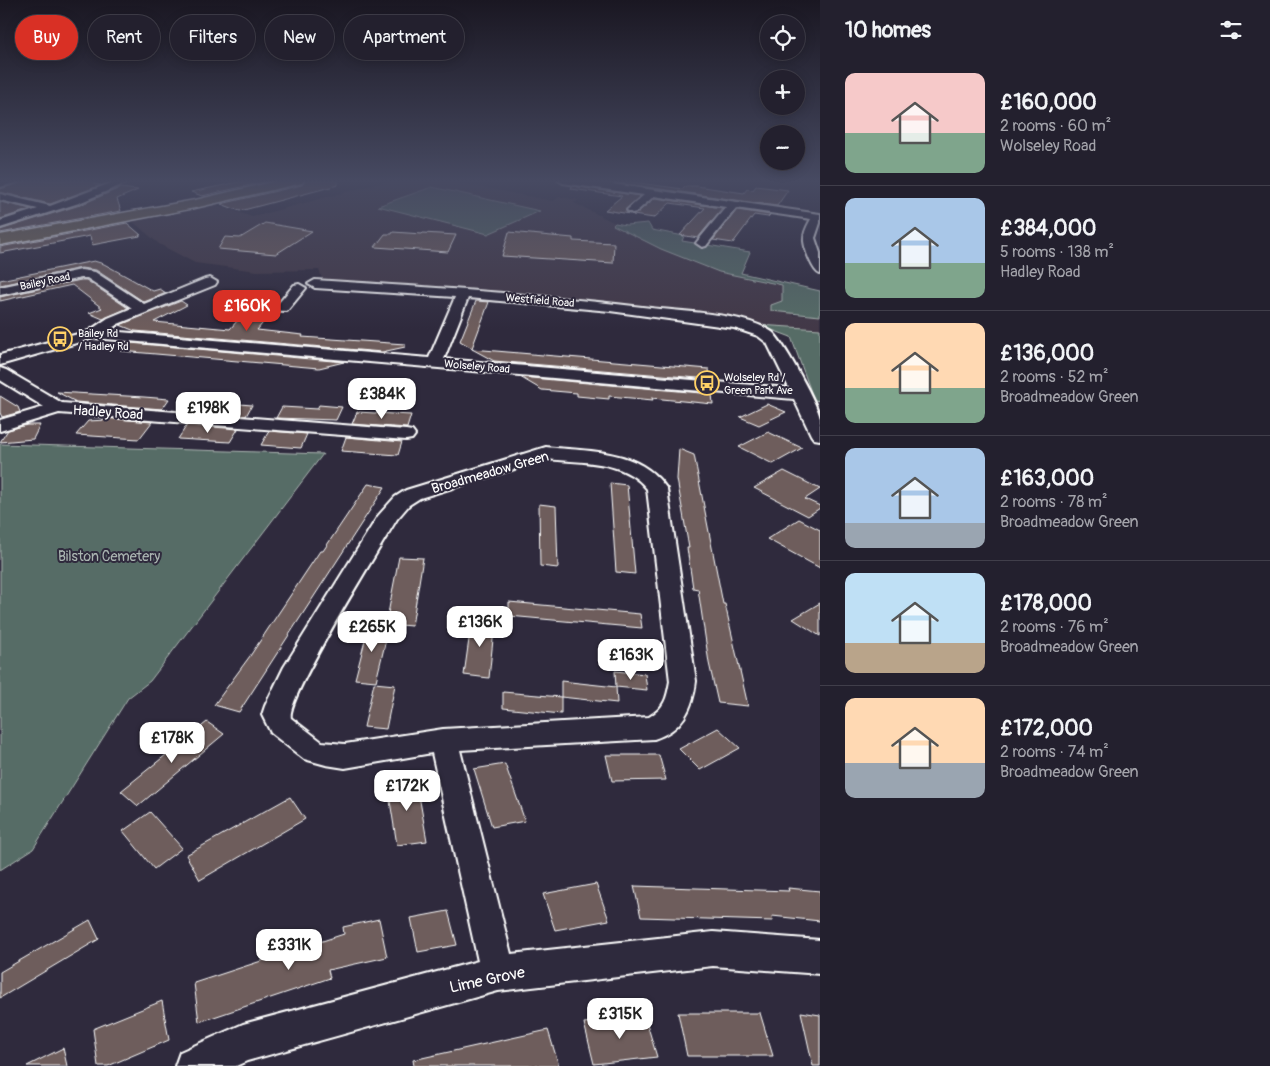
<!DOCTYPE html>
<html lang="en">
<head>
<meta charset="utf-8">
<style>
  :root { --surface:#23202e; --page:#2b2836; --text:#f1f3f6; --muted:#a3a3aa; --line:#403e4a; --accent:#d93025 }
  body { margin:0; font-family:Pangolin,sans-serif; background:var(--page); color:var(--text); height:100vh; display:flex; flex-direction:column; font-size:19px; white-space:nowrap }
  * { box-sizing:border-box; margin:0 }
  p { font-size:16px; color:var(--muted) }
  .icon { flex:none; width:28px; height:28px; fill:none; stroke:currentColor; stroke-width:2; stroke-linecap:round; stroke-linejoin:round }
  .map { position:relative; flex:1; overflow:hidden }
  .side { display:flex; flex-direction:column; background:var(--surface); width:450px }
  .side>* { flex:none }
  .top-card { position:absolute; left:15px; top:15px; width:475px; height:45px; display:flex; gap:10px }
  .controls { position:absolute; left:760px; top:15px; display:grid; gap:10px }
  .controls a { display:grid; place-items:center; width:45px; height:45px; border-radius:50%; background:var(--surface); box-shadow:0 2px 12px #0003,0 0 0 1px var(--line); font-size:25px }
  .price { position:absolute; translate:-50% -42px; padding:0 11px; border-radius:10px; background:#fff; color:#222; font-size:16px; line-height:32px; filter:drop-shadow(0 1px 2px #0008) }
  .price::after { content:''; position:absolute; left:50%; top:30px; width:15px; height:11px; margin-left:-8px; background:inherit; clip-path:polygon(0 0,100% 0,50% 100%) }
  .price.active { background:var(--accent); color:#fff }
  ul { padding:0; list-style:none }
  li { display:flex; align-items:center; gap:15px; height:125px; padding:0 25px }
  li+li { border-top:1px solid var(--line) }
  li span { display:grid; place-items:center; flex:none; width:140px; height:100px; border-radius:10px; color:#555 }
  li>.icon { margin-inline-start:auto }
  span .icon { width:60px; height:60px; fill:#fffc; stroke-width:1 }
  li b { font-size:21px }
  h2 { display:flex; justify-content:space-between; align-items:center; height:60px; padding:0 25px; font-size:21px }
  .tag { padding:0 18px; border-radius:22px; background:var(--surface); box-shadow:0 2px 12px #0003,0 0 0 1px var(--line); font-size:18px; line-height:45px }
  .tag.active { background:var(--accent); color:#fff }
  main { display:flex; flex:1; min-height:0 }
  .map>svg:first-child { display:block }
  .built { fill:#423946 }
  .green { fill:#576c66; stroke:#abb6b2 }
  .building { fill:#6e5d5b; stroke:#fff }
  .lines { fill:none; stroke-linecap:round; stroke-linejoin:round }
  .minor-casing { stroke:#fff; stroke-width:4 }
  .highway-casing { stroke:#fff; stroke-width:3 }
  .minor { fill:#2f2a3d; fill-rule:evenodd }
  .highway { fill:#776a54; fill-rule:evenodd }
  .labels { text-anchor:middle; stroke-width:4; stroke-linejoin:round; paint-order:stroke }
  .far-street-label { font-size:11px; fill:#fff; stroke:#2f2a3d }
  .far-poi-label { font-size:11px; fill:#fff; stroke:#2f2a3d; text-anchor:start }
  .street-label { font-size:14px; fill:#fff; stroke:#2f2a3d }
  .park-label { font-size:14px; fill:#abb6b2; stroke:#2f2a3d }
  .near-street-label { font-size:16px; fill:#fff; stroke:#2f2a3d }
</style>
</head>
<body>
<main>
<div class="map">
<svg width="820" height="1066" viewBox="0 0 820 1066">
  <rect width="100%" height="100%" fill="#2f2a3d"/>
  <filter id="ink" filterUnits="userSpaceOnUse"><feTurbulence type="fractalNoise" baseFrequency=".02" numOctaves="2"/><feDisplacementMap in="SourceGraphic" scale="10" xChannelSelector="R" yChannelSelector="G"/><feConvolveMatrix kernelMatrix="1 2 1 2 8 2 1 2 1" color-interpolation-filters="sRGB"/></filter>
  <g filter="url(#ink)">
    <path class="built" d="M391,180H444L553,201L560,197L578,200L574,203L615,223L626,225L648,223L652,230L684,236L682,241L693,243L720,272L782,285V301L794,315L820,316V329L759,325L323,281L319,270L257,271L195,263L159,244L130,219L212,203L252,217Z"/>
    <g class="green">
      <path d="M432,187L540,211L488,234L378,206Z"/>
      <path d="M615,223L626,225L648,223L652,230L684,236L682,241L750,252L741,273L820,291V316L771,311V305L782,301V285L719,272L661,249L613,225Z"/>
      <path d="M759,325L820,329V401L814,400L791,337Z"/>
      <path d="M0,444L323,454L150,681L128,698L33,849L0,870Z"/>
    </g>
    <g class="building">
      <path d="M30,180H94V184L101,185L50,204L0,192V189Z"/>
      <path d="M248,180H272L202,196L191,192Z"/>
      <path d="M306,180H338V185L240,211L221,204L302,185Z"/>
      <path d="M599,180H618L683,189L686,186H697L744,193L747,189L753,190L756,186L788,190L777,206Z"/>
      <path d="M572,186L640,196L626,209V212L630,214L605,210L622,196L571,189Z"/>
      <path d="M120,188L138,190L117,199L121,211L0,233V230L80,205Z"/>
      <path d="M655,198L722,208L698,238L680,235L705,208L670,203L654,218L633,215L637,213Z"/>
      <path d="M0,202L31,209L0,219Z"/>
      <path d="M737,210L770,215L768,217L754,215L733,243L713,240Z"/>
      <path d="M127,223L141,235H139L140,236L92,245L90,236L0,253V247Z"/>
      <path d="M265,223L312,231L276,254L218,249L225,237L240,238Z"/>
      <path d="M393,232L422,234L423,233L456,235L448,252L375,247L385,234H392Z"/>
      <path d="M509,232L573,238V241L614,243L613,263L502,256Z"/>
      <path d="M94,261L104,264L153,291L160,289L166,293L144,302L96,270L81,268L0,285V280Z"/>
      <path d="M81,280H86L128,308L103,319L89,313L102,308L72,285L0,301V297Z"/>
      <path d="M181,301L187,305L154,322L230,329L246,311L272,312L257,330L303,335L302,337L405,344V347L382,352L135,331L120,325Z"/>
      <path d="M476,301L489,302L472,348L460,341Z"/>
      <path d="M130,343L344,362L319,368L121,351Z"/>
      <path d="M472,349L709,369L710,379L494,361Z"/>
      <path d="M520,377L712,394L713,404L652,398L653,400L609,396V399L577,396V393L542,390Z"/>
      <path d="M57,392L144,397L169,399L162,409L76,402Z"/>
      <path d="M0,396L18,407L20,412L2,417L0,413Z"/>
      <path d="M202,401L252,405L246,416L196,412Z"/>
      <path d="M767,404L786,412L759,425L740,417Z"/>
      <path d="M319,405L342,407L336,420L276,418L282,407L317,409Z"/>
      <path d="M357,412L411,415L407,428L352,424Z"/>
      <path d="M105,418L152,422L139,439L76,435L88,421L107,420Z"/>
      <path d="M27,425H40L33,439L0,442L8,430Z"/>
      <path d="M187,425L238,429L230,442L178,439Z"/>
      <path d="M269,431L307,434L301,448L261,445Z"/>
      <path d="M768,432L802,448L773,464L739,447Z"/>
      <path d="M346,437L402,442L398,455L341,451Z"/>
      <path d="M679,449L694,455L723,604H725L748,706L718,703L709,663L698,589L693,588L687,548H689L677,479Z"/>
      <path d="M784,471L820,489L805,499L820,506V508L808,516L754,488Z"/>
      <path d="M610,483L627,485L635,574L616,572Z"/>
      <path d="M368,484L385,487L239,712L214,705L250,656L320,551H323Z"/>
      <path d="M539,504L556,506L558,568L540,566Z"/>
      <path d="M799,519L820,530V568L767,539Z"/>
      <path d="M399,557L423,558L412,626L386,624Z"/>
      <path d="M509,602L640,614L642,628L509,616Z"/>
      <path d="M820,603V636L793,619Z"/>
      <path d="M472,618L495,620L489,678L464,675Z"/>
      <path d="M369,625L389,627L376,681L355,679Z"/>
      <path d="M615,671L645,674L647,690L616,687Z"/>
      <path d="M561,681L616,687L617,703L561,697Z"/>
      <path d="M374,683L395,685L386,729L364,727Z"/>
      <path d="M503,692L561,697V714L503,708Z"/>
      <path d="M207,722L224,734L138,806L121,791Z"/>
      <path d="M718,728L740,748L700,770L679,749Z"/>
      <path d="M606,755H659L666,780L612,781Z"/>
      <path d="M505,764L525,821L492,827L474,769Z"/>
      <path d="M416,778L427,841L397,845L387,782Z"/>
      <path d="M290,797L305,819L200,880L186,855Z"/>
      <path d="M150,812L182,848L154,869L123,831Z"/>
      <path d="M596,884L609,920L555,930L543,894Z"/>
      <path d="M634,886L789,891L788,888L820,891V921L772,916L773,921L641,917Z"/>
      <path d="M448,911L457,945L418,952L411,918Z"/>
      <path d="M379,919L387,957L328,970L330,978L199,1022L194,983L344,934L343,927Z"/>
      <path d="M90,920L99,939L0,998V972Z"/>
      <path d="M162,1001L169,1040L108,1066H98L93,1029Z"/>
      <path d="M801,1012L820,1015V1066H813Z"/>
      <path d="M678,1013H760L773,1056H687Z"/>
      <path d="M645,1017L657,1057L594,1064L584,1023Z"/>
      <path d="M548,1030L559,1066H414L413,1060Z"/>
      <path d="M63,1048L67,1066H27Z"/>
    </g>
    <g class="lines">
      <g class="minor-casing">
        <g id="minor">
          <path d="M19,180L17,182L0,187V181Z"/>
          <path d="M119,180H133L79,203L0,228V221L38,209L0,200V194L50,206Z"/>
          <path d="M558,180H585L820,214V223L815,238L820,253V274C813,272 803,246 804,238C804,231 808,225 811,219L736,208L706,246L702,247L696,243L726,207L654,196L636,212L632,213L627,210L644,195L563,183Z"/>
          <path d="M81,270L95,272L144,304L205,279L210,278L217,282L215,285L118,324L108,331L429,358L455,297L315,288L308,284L315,280C427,287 539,294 651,308C684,312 745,313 772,332C782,339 818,405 820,418C820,425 820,433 820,440L814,439L811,435L794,399L94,338L0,365V355L89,331L108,318L132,308L87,278H81L0,295V287ZM468,298L610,311L734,328L758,336L767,343L789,388L444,359Z"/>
          <path d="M299,284L306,288L287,311L232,309L225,305L232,301L278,304L294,285Z"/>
          <path d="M0,368L6,370L62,403L406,430L412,431L415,435L412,439L406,440L59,413L0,431V420L44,407L0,380Z"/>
          <path d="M546,447C591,452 639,448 667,489L696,681C693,709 682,730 654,739L460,750L511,954L713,932L820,940V974L713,966L498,991L247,1061L236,1066H175L180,1052L243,1024L478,961L432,753L345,768L326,765L304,759L271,733L262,715L265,706L284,667L378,516L395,497L406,490ZM547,459C581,463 624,459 647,489L670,681C667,698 665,708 649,717L443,729L345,744L322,742L291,718C285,699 381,546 397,519L409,505L420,498Z"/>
        </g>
      </g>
      <g class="highway-casing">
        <path id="highway" d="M281,180H304L302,183L195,208L0,245V235L195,200Z"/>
      </g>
      <use href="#minor" class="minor"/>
      <use href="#highway" class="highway"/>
    </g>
  </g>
  <linearGradient id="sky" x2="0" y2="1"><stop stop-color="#1a1722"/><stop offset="0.55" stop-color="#474a62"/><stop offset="1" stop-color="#474a62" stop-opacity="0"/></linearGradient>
  <rect width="820" height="329" fill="url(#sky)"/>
  <defs>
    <g id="bus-ring" transform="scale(1.25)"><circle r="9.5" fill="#2f2a3d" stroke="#ffd166" stroke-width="1.5"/><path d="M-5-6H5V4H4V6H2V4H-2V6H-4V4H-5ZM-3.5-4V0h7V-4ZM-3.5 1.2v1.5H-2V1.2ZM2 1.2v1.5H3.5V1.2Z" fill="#ffd166"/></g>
  </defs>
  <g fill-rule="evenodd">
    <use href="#bus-ring" x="60" y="339"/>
    <use href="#bus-ring" x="707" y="383"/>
  </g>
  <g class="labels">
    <g class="far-street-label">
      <text transform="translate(45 281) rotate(-12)" y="4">Bailey Road</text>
      <text transform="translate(540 300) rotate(5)" y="4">Westfield Road</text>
      <text transform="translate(477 366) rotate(5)" y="4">Wolseley Road</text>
    </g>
    <g class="far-poi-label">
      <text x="78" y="337">Bailey Rd<tspan x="78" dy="13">/ Hadley Rd</tspan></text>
      <text x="724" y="381">Wolseley Rd /<tspan x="724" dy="13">Green Park Ave</tspan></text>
    </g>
    <g class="street-label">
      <text transform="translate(108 412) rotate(4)" y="5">Hadley Road</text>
      <text transform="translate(490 472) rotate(-16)" y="5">Broadmeadow Green</text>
    </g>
    <g class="park-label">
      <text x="109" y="561">Bilston Cemetery</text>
    </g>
    <g class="near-street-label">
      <text transform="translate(487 979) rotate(-12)" y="6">Lime Grove</text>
    </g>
  </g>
</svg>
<div class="controls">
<a><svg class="icon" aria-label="locate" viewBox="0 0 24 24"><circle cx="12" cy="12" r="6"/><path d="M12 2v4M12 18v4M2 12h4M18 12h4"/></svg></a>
<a>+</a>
<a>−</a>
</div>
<b class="price active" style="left:247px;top:332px">£160K</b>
<b class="price" style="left:382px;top:420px">£384K</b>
<b class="price" style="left:208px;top:434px">£198K</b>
<b class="price" style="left:480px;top:648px">£136K</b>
<b class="price" style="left:372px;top:653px">£265K</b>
<b class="price" style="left:631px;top:681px">£163K</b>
<b class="price" style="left:172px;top:764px">£178K</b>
<b class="price" style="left:407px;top:812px">£172K</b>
<b class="price" style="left:289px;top:971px">£331K</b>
<b class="price" style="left:620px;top:1040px">£315K</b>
<div class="top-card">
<a class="tag active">Buy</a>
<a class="tag">Rent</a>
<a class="tag">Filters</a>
<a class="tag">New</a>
<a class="tag">Apartment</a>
</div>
</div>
<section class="side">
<h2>10 homes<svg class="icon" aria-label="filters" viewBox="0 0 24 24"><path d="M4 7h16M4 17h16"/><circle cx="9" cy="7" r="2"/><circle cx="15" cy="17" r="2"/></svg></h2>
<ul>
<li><span style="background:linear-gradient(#f6c9c9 60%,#7fa58c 0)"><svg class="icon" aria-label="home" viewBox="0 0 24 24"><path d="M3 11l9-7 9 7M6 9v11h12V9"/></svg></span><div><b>£160,000</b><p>2 rooms · 60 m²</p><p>Wolseley Road</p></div></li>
<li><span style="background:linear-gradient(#a9c7e8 65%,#7fa58c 0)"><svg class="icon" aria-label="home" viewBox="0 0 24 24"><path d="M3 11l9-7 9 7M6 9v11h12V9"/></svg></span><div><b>£384,000</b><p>5 rooms · 138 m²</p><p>Hadley Road</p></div></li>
<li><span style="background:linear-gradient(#ffd9b3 65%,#7fa58c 0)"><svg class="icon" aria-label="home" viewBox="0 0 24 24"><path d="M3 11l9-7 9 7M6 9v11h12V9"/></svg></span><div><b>£136,000</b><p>2 rooms · 52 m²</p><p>Broadmeadow Green</p></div></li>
<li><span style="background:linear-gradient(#a9c7e8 75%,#9aa5b1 0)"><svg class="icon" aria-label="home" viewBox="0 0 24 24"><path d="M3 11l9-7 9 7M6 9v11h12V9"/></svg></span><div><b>£163,000</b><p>2 rooms · 78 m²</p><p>Broadmeadow Green</p></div></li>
<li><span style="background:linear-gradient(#bfe0f5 70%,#b9a48a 0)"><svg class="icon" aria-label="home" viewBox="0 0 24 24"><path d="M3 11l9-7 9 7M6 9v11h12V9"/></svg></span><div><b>£178,000</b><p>2 rooms · 76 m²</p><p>Broadmeadow Green</p></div></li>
<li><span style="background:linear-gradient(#ffd9b3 65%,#9aa5b1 0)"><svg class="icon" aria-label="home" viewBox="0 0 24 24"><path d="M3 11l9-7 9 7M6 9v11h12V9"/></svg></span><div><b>£172,000</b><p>2 rooms · 74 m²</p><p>Broadmeadow Green</p></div></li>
</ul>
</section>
</main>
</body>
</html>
